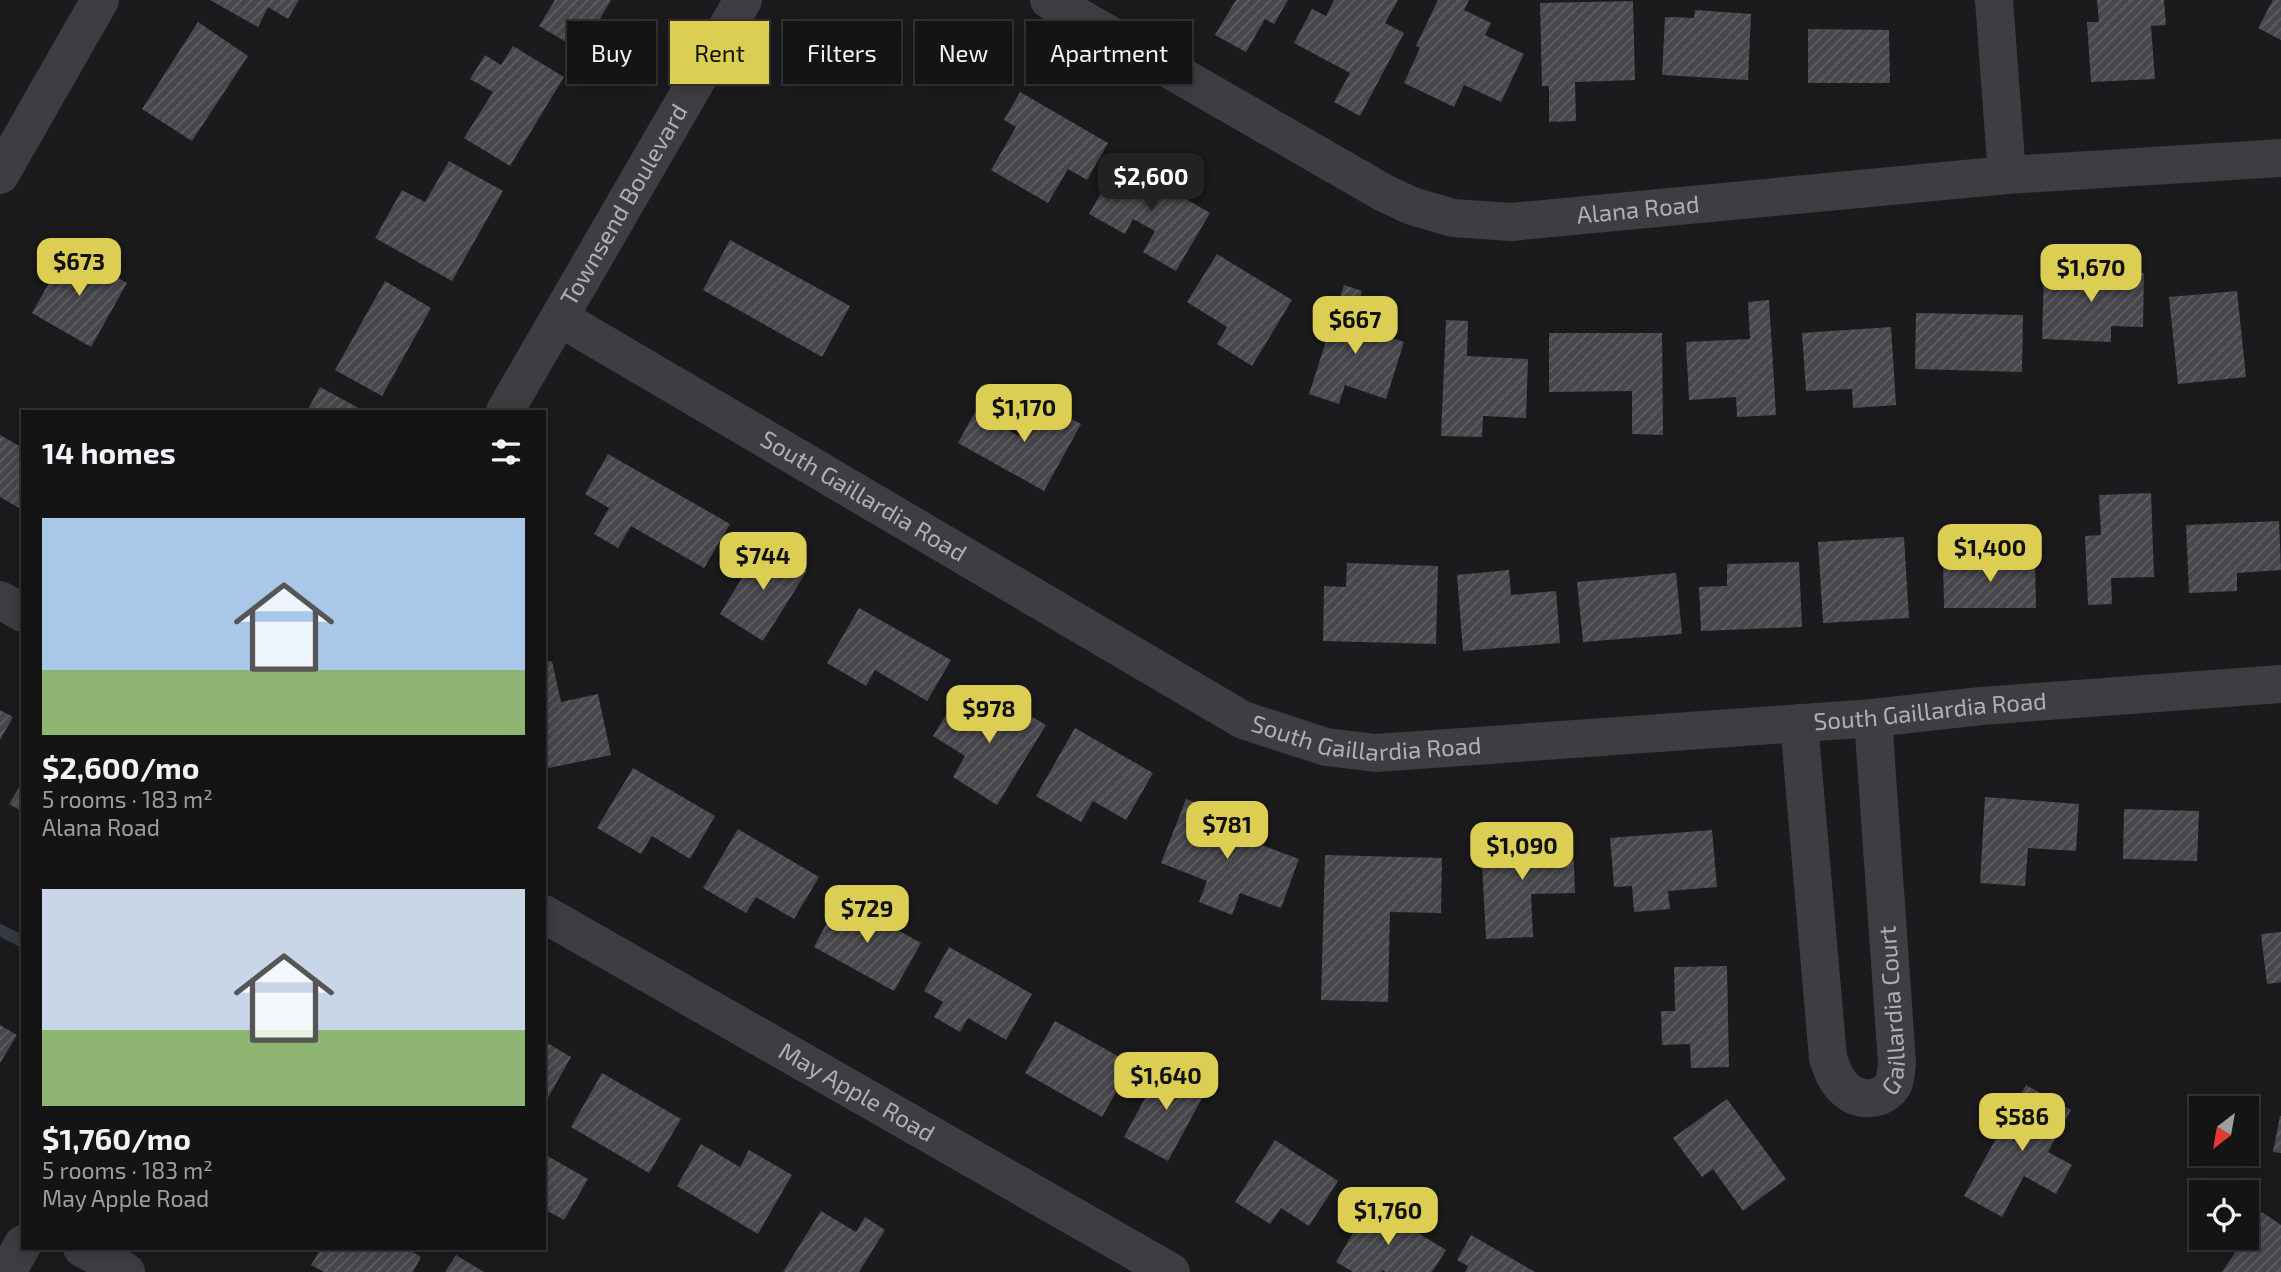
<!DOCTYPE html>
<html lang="en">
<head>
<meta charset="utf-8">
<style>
  :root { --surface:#141415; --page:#212122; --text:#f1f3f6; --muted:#9d9ea0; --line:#333334; --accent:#dcce52 }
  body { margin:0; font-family:"Exo 2",sans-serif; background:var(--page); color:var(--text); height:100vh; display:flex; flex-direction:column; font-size:26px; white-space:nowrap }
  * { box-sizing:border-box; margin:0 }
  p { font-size:23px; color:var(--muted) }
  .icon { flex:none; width:38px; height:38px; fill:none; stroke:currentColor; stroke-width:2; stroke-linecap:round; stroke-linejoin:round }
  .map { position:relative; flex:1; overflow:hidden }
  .panel { position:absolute; left:21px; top:410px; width:525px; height:840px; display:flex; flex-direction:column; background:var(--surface); border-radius:0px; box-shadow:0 4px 18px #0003,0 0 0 2px var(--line) }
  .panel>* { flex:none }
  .top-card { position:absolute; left:567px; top:21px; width:665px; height:63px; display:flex; gap:14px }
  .needle { width:46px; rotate:211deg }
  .fabs { position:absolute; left:2189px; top:1096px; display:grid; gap:14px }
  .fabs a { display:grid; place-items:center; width:70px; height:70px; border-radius:0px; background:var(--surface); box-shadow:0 4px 18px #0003,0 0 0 2px var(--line); font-size:35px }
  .price { position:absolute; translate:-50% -60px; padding:0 16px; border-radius:14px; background:var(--accent); color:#111; font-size:23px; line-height:46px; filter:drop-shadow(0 2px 4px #0008) }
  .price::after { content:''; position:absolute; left:50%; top:42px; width:21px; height:16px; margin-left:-10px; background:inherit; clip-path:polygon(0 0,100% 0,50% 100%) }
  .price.current { background:#222; color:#fff }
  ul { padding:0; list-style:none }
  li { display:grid; align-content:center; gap:14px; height:371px; padding:0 21px }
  li span { display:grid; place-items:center; height:217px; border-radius:0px; color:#555 }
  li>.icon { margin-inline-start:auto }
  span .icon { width:126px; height:126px; fill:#fffc; stroke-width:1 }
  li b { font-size:30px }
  h2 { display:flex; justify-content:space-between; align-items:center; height:84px; padding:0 21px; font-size:30px }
  .tag { padding:0 24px; border-radius:0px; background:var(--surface); box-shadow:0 4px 18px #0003,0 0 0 2px var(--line); font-size:24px; line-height:63px }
  .tag.current { background:var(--accent); color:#111 }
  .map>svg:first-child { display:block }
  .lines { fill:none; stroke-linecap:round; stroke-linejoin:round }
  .stream { stroke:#363a44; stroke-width:12 }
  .building { fill:url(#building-hatch) }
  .minor { stroke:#3e3e42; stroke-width:38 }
  .tertiary { stroke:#3e3e42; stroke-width:38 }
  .labels { text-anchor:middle; stroke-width:5; stroke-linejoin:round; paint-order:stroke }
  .street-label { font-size:24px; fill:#aeafba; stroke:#161517 }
</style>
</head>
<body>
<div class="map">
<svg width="2281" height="1272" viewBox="0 0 2281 1272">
  <defs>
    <pattern id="building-hatch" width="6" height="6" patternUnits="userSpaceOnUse" patternTransform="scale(1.75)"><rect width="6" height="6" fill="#48474c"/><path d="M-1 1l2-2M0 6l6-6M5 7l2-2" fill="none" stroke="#605f64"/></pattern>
  </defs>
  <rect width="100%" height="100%" fill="#1b1a1c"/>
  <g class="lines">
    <path class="stream" d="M0,930L23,942"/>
  </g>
  <g class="building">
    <path d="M210,0H299L288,19L268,7L258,27Z"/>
    <path d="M555,0H611L581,51L539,26Z"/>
    <path d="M1236,0H1288L1274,24L1265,19L1246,52L1215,35Z"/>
    <path d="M1334,0H1398L1385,23L1404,33L1360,116L1334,102L1350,73L1294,43L1312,9L1326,16Z"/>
    <path d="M1438,0H1469L1464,10L1491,23L1485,35L1524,54L1501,102L1464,85L1454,107L1404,83L1420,48L1416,46Z"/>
    <path d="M2097,0H2164L2166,25L2151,26L2155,79L2091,82L2087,22H2099Z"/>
    <path d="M2273,0H2281V40L2258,28Z"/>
    <path d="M1633,1L1635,80L1575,82L1576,121L1549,122V86H1542L1540,3Z"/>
    <path d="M1695,10L1751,14L1748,80L1662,75L1665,17L1694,18Z"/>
    <path d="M198,22L248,56L192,141L142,109Z"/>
    <path d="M1808,29L1889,30L1890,83H1808Z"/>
    <path d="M513,46L564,77L510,166L464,138L493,92L470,79L485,55L501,65Z"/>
    <path d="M1020,92L1108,143L1087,180L1068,169L1048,203L991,170L1016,127L1004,120Z"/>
    <path d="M1120,160L1210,213L1176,271L1143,252L1155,231L1133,219L1125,234L1089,214Z"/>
    <path d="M449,161L503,191L452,281L375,238L402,190L425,202Z"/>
    <path d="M730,240L850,306L822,357L703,290Z"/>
    <path d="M68,249L127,283L91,347L32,313Z"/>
    <path d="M1217,254L1292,300L1252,366L1217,344L1227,327L1187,302Z"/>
    <path d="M2044,270L2144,273L2143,327L2111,326V342L2042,339Z"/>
    <path d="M385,281L431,308L382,396L335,370Z"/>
    <path d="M1344,285L1362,291L1351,325L1404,342L1386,399L1345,385L1339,404L1309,394Z"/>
    <path d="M2237,291L2246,377L2178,384L2169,297Z"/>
    <path d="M1769,300L1776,415L1737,417L1736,397L1689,400L1686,342L1750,339L1748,302Z"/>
    <path d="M1916,313L2023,315L2022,372L1915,369Z"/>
    <path d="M1446,320L1468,321L1467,356L1528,359L1526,418L1483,416L1482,437L1441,436Z"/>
    <path d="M1891,327L1896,405L1853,408L1852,389L1806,391L1802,333Z"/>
    <path d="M1549,333H1662L1663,435L1632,434V391L1549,392Z"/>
    <path d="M320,387L364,411H307Z"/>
    <path d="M1038,401L1081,424L1044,491L958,443L975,412L1019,436Z"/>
    <path d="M0,435L23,448V510L0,497Z"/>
    <path d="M608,454L730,524L704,568L631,526L618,548L594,534L609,508L585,494Z"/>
    <path d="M2151,493L2154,577L2111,578L2112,604L2088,605L2085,536L2101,535L2099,495Z"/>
    <path d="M2279,521L2281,570L2237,573V591L2189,593L2186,525Z"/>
    <path d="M1904,537L1909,618L1823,623L1818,542Z"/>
    <path d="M763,543L807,571L763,641L720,614Z"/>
    <path d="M2035,559L2036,608H1944L1943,560Z"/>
    <path d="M1799,562L1802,627L1701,631L1699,587L1727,586V564Z"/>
    <path d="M1347,563L1438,566L1436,644L1323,641L1324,586L1346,587Z"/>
    <path d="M1509,570L1511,595L1556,591L1560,643L1463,651L1457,575Z"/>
    <path d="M1676,573L1682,634L1583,642L1577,582Z"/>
    <path d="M859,608L951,660L927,701L875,670L866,686L827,663Z"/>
    <path d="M552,661L561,702L598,694L611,755L544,769V662Z"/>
    <path d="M959,694L1000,720L1010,704L1046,725L997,805L953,777L965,756L933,736Z"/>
    <path d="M0,710L13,717L0,740Z"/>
    <path d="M1075,728L1153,773L1126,820L1093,801L1081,822L1036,796Z"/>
    <path d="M633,768L715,816L690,859L652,836L641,854L597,828Z"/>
    <path d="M23,781V812L9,804Z"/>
    <path d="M1985,797L2079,804L2076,851L2028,848L2025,886L1980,883Z"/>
    <path d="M1186,799L1230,816L1224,831L1299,859L1281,908L1240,893L1232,915L1199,902L1207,881L1161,863Z"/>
    <path d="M2124,809L2199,811L2197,861L2123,859Z"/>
    <path d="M738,829L819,877L794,919L756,897L746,913L703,888Z"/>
    <path d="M1712,830L1717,887L1668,891L1670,909L1634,912L1632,886L1614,887L1610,838Z"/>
    <path d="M1573,840L1575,893L1531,894L1533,937L1486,939L1481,844Z"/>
    <path d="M1325,855L1442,858L1441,913L1390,912L1388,1002L1321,1000Z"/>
    <path d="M840,898L921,943L894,991L814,947Z"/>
    <path d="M2281,932V982L2267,984L2261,934Z"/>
    <path d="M949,947L1032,994L1006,1040L968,1018L960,1032L934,1017L943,1002L924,991Z"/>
    <path d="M1727,966L1729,1067L1691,1068L1690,1044L1662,1045L1661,1011H1675L1674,967Z"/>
    <path d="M1055,1021L1132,1064L1102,1117L1025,1073Z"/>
    <path d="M0,1025L17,1035L0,1063Z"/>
    <path d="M544,1041L571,1057L544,1105Z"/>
    <path d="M1164,1063L1208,1087L1168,1161L1124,1137Z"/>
    <path d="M602,1073L681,1119L649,1173L571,1127Z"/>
    <path d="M2026,1085L2071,1110L2048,1152L2072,1165L2056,1194L2024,1176L2002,1217L1964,1196Z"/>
    <path d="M1727,1099L1786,1179L1743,1211L1713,1169L1702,1177L1673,1138Z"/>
    <path d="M2280,1116H2281V1153L2273,1152Z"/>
    <path d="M1275,1140L1338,1181L1309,1226L1281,1208L1270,1224L1235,1202Z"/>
    <path d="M701,1144L740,1167L749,1150L792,1175L758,1234L677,1186Z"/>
    <path d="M544,1154L588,1179L564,1220L544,1209Z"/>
    <path d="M1370,1204L1446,1250L1432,1272H1386L1382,1270L1381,1272H1353L1336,1262Z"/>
    <path d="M821,1211L856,1232L865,1217L885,1230L859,1272H783Z"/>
    <path d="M2262,1212L2281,1225V1272H2222Z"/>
    <path d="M1471,1235L1535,1272H1465L1468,1266L1457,1260Z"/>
    <path d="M321,1248H405L421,1257L413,1272H324L311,1265Z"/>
    <path d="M456,1255L484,1272H445Z"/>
  </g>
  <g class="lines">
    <g class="minor">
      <path id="s1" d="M1049,0L1384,193L1412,206L1453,218L1511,222L2007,175L2281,158"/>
      <path d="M1994,0L2007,175"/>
      <path d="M0,175L100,0"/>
      <path id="s2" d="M560,318L1243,720L1326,747L1376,753L1873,718L1981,706L2281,684"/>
      <path d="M0,600L23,613"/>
      <path id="s3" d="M1799,723L1828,1058C1832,1069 1835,1080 1844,1088C1858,1102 1881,1102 1893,1085C1896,1079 1896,1070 1897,1063L1873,718"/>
      <path id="s4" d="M544,914L1171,1272"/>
      <path d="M82,1248L126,1272"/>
    </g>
    <g class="tertiary">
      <path id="s5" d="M505,411L743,0"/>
      <path d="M7,1272L23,1244"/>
    </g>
  </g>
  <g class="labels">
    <g class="street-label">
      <text dy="8" stroke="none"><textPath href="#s5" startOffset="238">Townsend Boulevard</textPath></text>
      <text dy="8" stroke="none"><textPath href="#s1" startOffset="646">Alana Road</textPath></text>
      <text dy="8" stroke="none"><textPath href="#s2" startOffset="352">South Gaillardia Road</textPath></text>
      <text dy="8" stroke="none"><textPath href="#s2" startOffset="1486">South Gaillardia Road</textPath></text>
      <text dy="8" stroke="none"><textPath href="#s2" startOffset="919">South Gaillardia Road</textPath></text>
      <text dy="8" stroke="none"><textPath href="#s3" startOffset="502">Gaillardia Court</textPath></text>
      <text dy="8" stroke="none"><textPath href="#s4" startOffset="360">May Apple Road</textPath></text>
    </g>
  </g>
</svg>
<div class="fabs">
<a><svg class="needle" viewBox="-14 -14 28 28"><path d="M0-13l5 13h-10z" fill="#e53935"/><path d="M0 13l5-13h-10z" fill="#9d9ea0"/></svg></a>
<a><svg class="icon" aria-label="locate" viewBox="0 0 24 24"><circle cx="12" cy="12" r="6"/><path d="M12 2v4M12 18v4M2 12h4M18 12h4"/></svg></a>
</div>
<b class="price current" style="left:1151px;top:213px">$2,600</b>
<b class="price" style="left:79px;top:298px">$673</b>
<b class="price" style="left:2091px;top:304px">$1,670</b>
<b class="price" style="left:1355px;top:356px">$667</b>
<b class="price" style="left:1024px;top:444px">$1,170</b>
<b class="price" style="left:1990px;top:584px">$1,400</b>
<b class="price" style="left:763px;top:592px">$744</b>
<b class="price" style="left:989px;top:745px">$978</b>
<b class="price" style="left:1227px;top:861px">$781</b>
<b class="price" style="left:1522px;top:882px">$1,090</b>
<b class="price" style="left:867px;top:945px">$729</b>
<b class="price" style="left:1166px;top:1112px">$1,640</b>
<b class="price" style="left:2022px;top:1153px">$586</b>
<b class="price" style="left:1388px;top:1247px">$1,760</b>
<div class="top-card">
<a class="tag">Buy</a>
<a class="tag current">Rent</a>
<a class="tag">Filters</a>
<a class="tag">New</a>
<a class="tag">Apartment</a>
</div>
<section class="panel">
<h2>14 homes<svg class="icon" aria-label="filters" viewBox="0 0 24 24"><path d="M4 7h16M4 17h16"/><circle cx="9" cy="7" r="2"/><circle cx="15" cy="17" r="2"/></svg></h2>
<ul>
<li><span style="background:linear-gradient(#a9c7e8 70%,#8fb573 0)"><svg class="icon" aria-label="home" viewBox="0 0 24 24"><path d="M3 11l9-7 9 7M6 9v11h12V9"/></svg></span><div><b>$2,600/mo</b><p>5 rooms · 183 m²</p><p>Alana Road</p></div></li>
<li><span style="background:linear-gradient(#c9d6e8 65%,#8fb573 0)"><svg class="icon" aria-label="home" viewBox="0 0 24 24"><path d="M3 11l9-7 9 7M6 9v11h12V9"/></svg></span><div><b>$1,760/mo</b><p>5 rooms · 183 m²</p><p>May Apple Road</p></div></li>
</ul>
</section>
</div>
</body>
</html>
